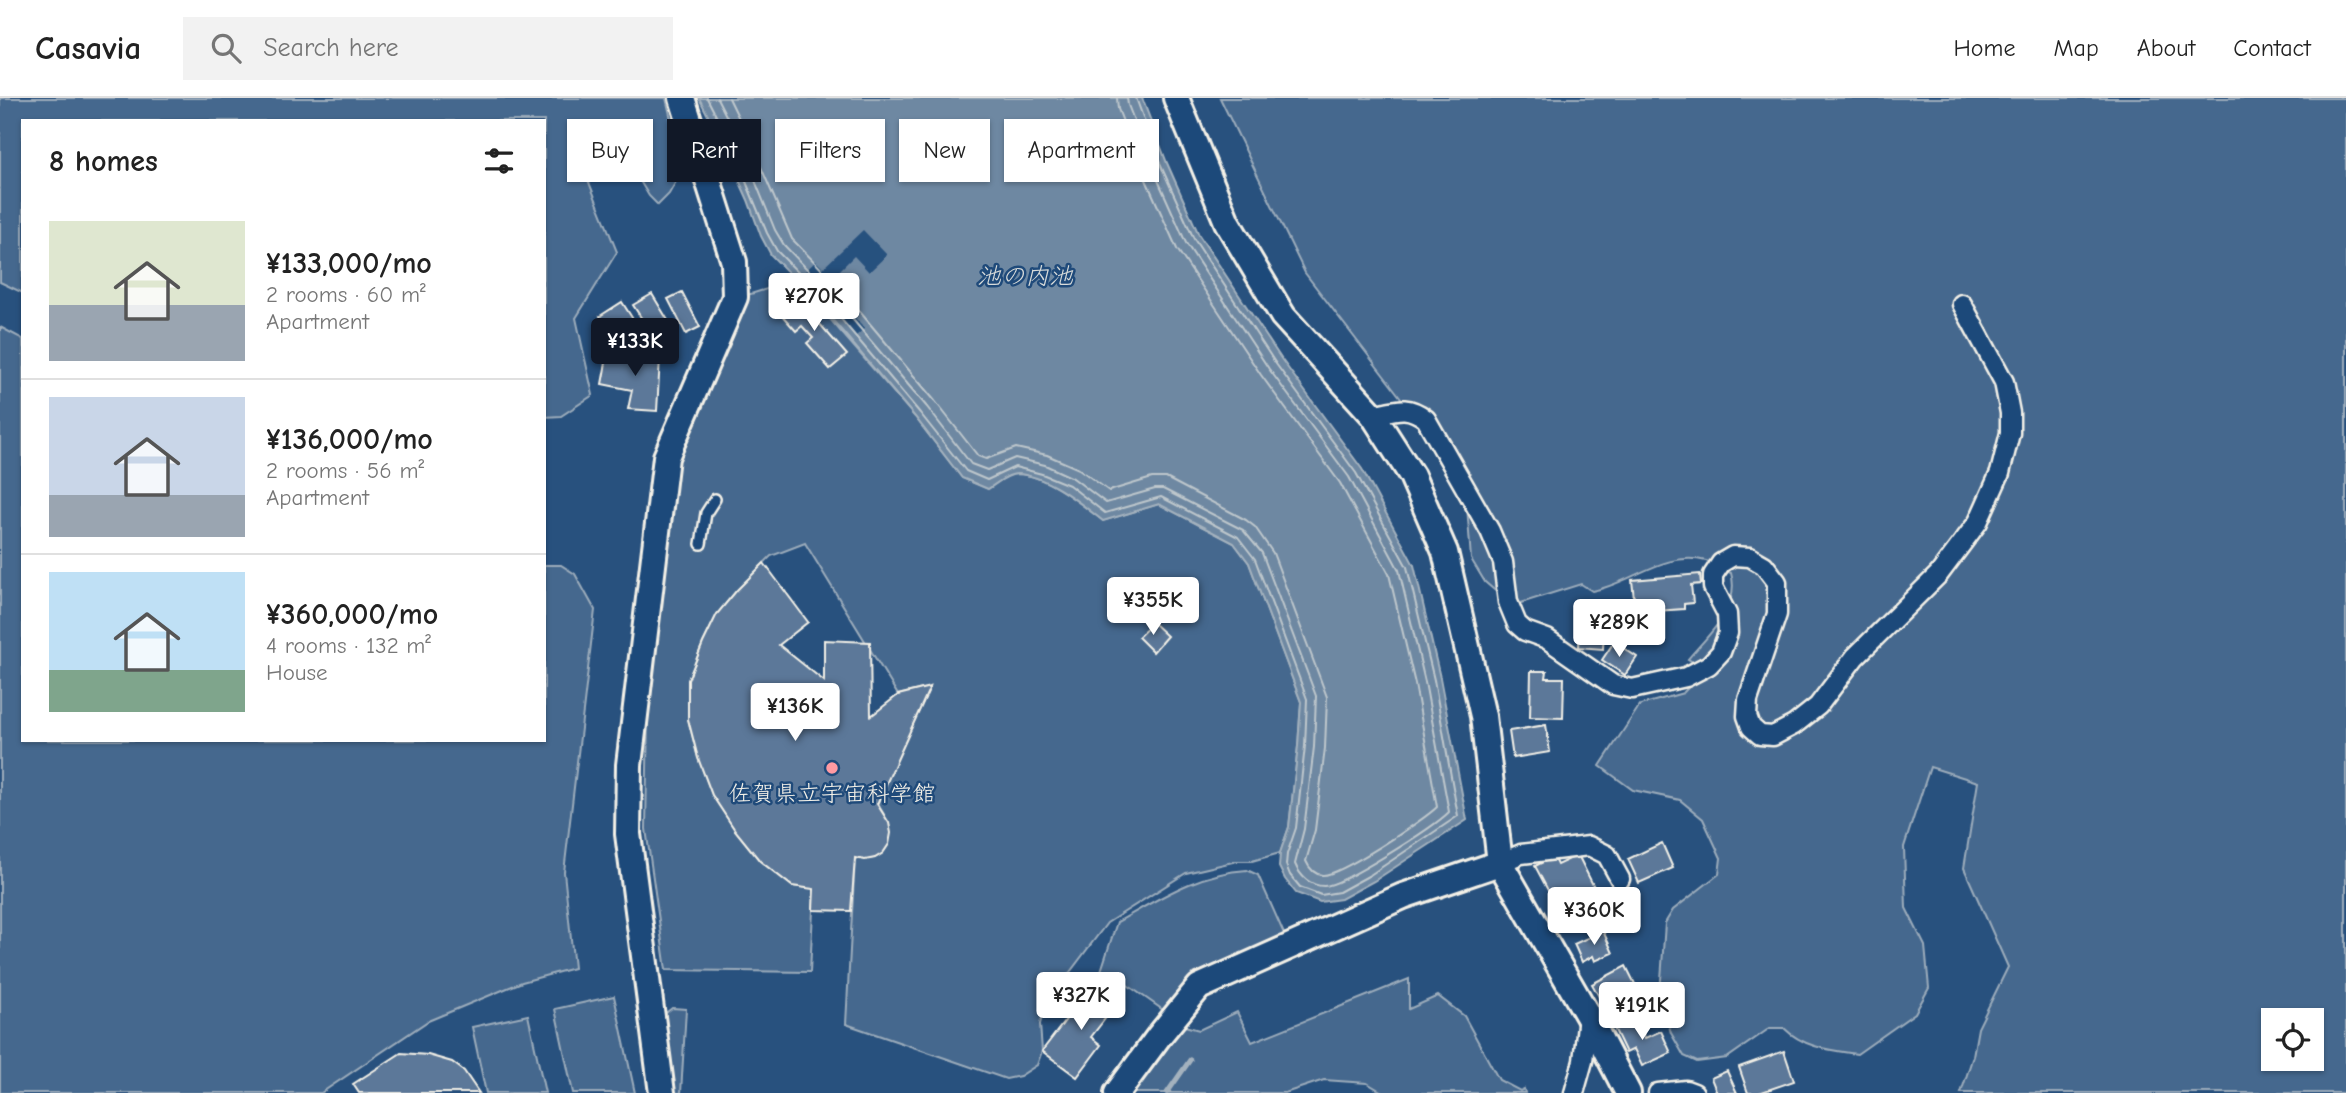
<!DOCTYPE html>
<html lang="en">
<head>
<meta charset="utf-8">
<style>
  :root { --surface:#fff; --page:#f2f2f2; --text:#222; --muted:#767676; --line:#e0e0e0; --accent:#111827 }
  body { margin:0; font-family:"Comic Neue","Klee One",sans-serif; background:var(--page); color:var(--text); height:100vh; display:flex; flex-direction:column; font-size:26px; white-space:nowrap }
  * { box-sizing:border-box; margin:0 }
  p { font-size:23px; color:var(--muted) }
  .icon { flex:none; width:38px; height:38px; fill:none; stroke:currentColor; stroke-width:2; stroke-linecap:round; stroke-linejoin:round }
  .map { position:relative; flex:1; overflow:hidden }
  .side { position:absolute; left:21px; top:21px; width:525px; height:623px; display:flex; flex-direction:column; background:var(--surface); border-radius:0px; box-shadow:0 2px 5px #0004 }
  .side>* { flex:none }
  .banner { position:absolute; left:567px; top:21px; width:665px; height:63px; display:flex; gap:14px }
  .controls { position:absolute; left:2261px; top:910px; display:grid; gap:14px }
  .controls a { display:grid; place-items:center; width:63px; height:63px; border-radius:0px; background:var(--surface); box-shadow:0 2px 5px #0004; font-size:35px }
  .price { position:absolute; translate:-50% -60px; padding:0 16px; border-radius:7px; background:#fff; color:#222; font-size:23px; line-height:46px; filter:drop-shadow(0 2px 4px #0008) }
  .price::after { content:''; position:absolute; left:50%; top:42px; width:21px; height:16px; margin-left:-10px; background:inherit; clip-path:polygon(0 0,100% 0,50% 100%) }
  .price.current { background:var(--accent); color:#fff }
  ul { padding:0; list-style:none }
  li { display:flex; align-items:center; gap:21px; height:175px; padding:0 28px }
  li+li { border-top:2px solid var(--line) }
  li span { display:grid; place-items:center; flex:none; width:196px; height:140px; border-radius:0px; color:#555 }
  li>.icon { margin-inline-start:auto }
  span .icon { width:84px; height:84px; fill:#fffc; stroke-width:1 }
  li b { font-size:30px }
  h2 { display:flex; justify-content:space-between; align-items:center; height:84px; padding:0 28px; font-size:30px }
  .chip { padding:0 24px; border-radius:0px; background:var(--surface); box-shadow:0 2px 5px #0004; font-size:24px; line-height:63px }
  .chip.current { background:var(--accent); color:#fff }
  header { display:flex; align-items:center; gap:42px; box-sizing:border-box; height:98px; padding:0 35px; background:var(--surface); border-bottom:2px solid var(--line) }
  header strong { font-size:33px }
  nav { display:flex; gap:38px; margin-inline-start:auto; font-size:24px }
  .search { width:490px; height:63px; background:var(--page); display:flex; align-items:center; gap:18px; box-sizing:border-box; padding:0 24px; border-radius:0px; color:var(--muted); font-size:26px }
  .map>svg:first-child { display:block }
  .green { fill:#45688e; stroke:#9cacbb; stroke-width:2; fill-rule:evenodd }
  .water { fill:#6e88a2; stroke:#a4b2be; stroke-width:2 }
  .pier { fill:#28517e }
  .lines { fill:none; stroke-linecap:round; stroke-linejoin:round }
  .shore { stroke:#bec7cc; stroke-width:2 }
  .stream { stroke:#a4b2be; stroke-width:5 }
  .building { fill:#5b7899; stroke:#f4f1e8; stroke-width:2 }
  .lane-casing { stroke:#f4f1e8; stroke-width:14 }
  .street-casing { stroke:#f4f1e8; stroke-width:23 }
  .secondary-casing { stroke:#f4f1e8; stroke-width:30 }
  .lane { stroke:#1f4a7a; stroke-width:9 }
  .street { stroke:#1f4a7a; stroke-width:18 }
  .secondary { stroke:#1f4a7a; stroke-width:24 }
  .poi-dot { fill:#ff9aa2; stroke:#1f4a7a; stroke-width:2.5 }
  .labels { text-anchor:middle; stroke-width:5; stroke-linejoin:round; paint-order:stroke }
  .poi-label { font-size:23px; fill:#f4f1e8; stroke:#1f4a7a }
  .water-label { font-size:24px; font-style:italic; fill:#d9dcda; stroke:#1f4a7a }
</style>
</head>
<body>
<header>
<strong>Casavia</strong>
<div class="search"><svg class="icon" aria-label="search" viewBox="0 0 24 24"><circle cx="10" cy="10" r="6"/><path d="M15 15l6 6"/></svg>Search here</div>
<nav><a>Home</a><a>Map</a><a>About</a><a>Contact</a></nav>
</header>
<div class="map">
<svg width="2346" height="995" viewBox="0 0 2346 995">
  <rect width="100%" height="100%" fill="#28517e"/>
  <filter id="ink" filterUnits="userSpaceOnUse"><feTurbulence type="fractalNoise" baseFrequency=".0143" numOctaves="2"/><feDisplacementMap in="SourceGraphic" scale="14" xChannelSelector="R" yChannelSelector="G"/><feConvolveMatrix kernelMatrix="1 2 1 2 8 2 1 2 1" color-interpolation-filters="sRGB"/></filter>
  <g filter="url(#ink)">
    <g class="green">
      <path d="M0,0H666L683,71L669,96L658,107L649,98L620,50L600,33L572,42L617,154L576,220L593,297L561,318L544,319V23H23V195L0,184Z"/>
      <path d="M1220,0H2346V995H1961L1973,958L1978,930L2008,869L1964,770L1978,684L1930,669L1904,749L1906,810L1925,848L1929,890L1915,915L1857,956C1830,952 1804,950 1784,930H1770L1727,960L1697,964L1684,958L1671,935L1660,896L1665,825L1673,812L1719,776L1721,760L1703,721L1680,702L1633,692L1600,668L1640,607L1683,595L1705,572L1688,561C1708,537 1741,509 1731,475C1723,472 1714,465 1706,463C1664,452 1631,486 1592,493L1581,486L1521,505L1507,503L1485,484L1471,461L1467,408L1414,317L1305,175ZM2273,922H2312V961H2273Z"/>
      <path d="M796,182L915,319L962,380L988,391C996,385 1007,376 1017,376C1046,376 1081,406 1103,423L1159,406L1234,445L1249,465L1301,604L1298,648L1289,729L1280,755L1252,763H1237L1186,775L1107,825L1046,906L1040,926L1042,953L1037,967L1020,978L1006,981L846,926L855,760C894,768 897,730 877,706L930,589L898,597L805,445L771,458L737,492L717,516L703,545L688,582V621L698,660L712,697L735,732L760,763L792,788L814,791L810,874L666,872L646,731L650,496L671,361L744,198Z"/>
      <path d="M0,229L23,241V642H544V467H561L575,476L595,512L564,774L574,870L522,884L428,923L321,995H0Z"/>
      <path d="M1247,772L1258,777L1285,838L1166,914L1126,886L1117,896L1098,882L1117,824C1159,801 1197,775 1247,772Z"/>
      <path d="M1409,881V911L1438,898L1464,918L1499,982L1520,993L1524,991L1525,995H1384L1367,985L1324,982L1285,995H1130L1181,927L1199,932L1237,914L1252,944Z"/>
      <path d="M614,898L635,995H573L555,911Z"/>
      <path d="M672,910L686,911L681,995H671L661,919Z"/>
      <path d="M528,917L545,995H486L472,929Z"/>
    </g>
    <path class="water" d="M699,0H1142L1167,65L1199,137L1282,262L1362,371L1414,467L1440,580L1467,722L1374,783L1341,801L1320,804L1296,795L1285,781L1279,769L1280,755L1289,729L1298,648L1301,604L1249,465L1234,445L1159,406L1103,423C1080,405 1047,377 1017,376C1007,376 996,386 988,391L962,380L915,319L819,206L771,157L761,138L748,102L724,49Z"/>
    <path class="pier" d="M863,132L887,157L869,174L854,158L832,180L839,187L828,197L850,220L853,218L865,230L856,238L823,204L819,206L796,182L816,163L823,170Z"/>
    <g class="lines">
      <g class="shore">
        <path d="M707,0L731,47L767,135L777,153L825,202L920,315L966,373L987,382L1015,369L1042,376L1069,387L1105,415L1161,399L1238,439L1255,461L1307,601L1305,648L1296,730L1287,756L1286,767L1290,777L1300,789L1321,797L1339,794L1370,777L1458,718L1434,582L1407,469L1356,375L1276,266L1194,141L1161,68L1136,0"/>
        <path d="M717,0L739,43L775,132L784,147L831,196L927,309L971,366L987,372L1015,360L1045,367L1073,380L1106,405L1155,391H1163L1243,432L1262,455L1316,598L1314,649L1304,731L1295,766C1300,778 1310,788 1324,788C1342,788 1434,729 1449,714L1425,584L1399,472L1349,379L1269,271L1186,145L1153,71L1128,7L1127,0"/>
        <path d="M729,0L748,39L792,141L839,189L935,303L978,358L986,361L1016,350L1047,357L1079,371L1109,393L1152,380H1166L1246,422L1255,429L1273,455L1327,599L1325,650L1315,732L1306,763C1309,770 1314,776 1322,777C1338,779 1424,722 1437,709L1415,586L1389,476L1340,385L1261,277L1177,151L1143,75L1118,11L1117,0"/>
      </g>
      <path class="stream" d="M1167,995L1190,962"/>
    </g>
    <g class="building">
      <path d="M682,194L700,229L686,236L668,201Z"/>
      <path d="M652,196L669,224L651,235L633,207Z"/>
      <path d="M797,200L847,257L830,271L807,245L813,240L802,228L796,233L780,215Z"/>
      <path d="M622,204L643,237L620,251L600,218Z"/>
      <path d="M608,254L660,260L657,313L628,311L632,292L602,286Z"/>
      <path d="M764,465L808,524L779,547L824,583V542L870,544L871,618L898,597L930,589L877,706L889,725L891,735L889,746L883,755L875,760L865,762L855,760L851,813L813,812L814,791L792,788L760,763L735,732L712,697L698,660L688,621V582L703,545L717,516L737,492Z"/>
      <path d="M1700,476L1701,486L1691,487L1693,505L1684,506V511L1656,513V508L1635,510L1632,482Z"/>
      <path d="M1153,525L1167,538L1153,554L1138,539Z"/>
      <path d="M1580,531L1604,532L1603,551L1579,549Z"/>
      <path d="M1614,544L1637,559L1625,577L1602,562Z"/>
      <path d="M1531,573H1547L1546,580H1564L1563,620L1530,619Z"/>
      <path d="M1546,627L1550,654L1513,660L1509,633Z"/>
      <path d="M1662,745L1673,770L1639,785L1628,761Z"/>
      <path d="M1578,757L1605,811L1581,823L1573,806L1559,813L1535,768L1553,759L1557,767Z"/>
      <path d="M1603,833L1613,855L1595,863L1593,858L1582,864L1574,846Z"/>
      <path d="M1626,868L1638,892L1619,902L1617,897L1602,904L1592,886Z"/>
      <path d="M1093,886L1118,904L1091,939L1101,947L1077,979L1042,953Z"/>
      <path d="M1636,920L1645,940L1661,933L1671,955L1642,968L1634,951L1626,955L1614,930Z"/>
      <path d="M1784,953L1794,983L1759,995H1748L1739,969Z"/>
      <path d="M401,955L428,957L452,964L464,973L479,995H359L353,986Z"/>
      <path d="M1727,973L1737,995H1717L1711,980Z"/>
    </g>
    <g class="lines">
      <g class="lane-casing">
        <path id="lane" d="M701,446L706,415L715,401"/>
      </g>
      <g class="street-casing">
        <g id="street">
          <path d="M1373,317C1396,312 1407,306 1426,321L1490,433L1503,464L1508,504L1517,526L1525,533L1547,541L1613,587L1632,591L1686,579L1709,567L1721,554L1728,535L1727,516L1713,489V477L1721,465L1733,458L1750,459L1764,467L1777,484V516L1748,602L1747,618L1751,629L1760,637L1773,638L1794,627L1818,608L1855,559L1939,476L1978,424L2000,375L2010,335V315L2004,284L1962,206"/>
          <path d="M1500,765L1521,756L1589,748L1607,757L1620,781"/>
          <path d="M1574,995L1583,963L1588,918"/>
          <path d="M1658,995L1686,992L1694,995"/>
        </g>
      </g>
      <g class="secondary-casing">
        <g id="secondary">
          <path d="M1176,0L1227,124L1283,218L1373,317L1412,378L1445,454L1483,618L1500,765L1588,918L1628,995"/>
          <path d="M662,995L628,736L629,667L666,359L735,199L734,164L682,0"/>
          <path d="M1117,995L1159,938L1199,889L1403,798L1500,765"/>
        </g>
      </g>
      <use href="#lane" class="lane"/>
      <use href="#street" class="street"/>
      <use href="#secondary" class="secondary"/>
    </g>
  </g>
  <circle class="poi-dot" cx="832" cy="670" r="7"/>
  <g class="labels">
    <g class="poi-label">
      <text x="832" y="703">佐賀県立宇宙科学館</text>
    </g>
    <g class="water-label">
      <text x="1025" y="186">池の内池</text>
    </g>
  </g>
</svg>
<div class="controls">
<a><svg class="icon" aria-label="locate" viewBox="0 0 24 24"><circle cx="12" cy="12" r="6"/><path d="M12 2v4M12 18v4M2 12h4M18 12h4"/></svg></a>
</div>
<b class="price" style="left:814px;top:235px">¥270K</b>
<b class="price current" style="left:635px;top:280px">¥133K</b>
<b class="price" style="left:1153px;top:539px">¥355K</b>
<b class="price" style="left:1619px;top:561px">¥289K</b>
<b class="price" style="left:795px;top:645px">¥136K</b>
<b class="price" style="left:1594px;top:849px">¥360K</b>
<b class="price" style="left:1081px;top:934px">¥327K</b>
<b class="price" style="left:1642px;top:944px">¥191K</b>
<div class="banner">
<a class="chip">Buy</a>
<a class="chip current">Rent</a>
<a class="chip">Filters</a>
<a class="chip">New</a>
<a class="chip">Apartment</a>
</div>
<section class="side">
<h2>8 homes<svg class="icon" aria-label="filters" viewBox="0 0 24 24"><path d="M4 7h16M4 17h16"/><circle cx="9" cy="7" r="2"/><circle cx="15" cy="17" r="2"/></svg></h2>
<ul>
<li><span style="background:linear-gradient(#dfe7d0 60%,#9aa5b1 0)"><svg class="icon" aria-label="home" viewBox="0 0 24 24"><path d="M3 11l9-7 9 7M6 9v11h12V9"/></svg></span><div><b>¥133,000/mo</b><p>2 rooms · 60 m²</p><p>Apartment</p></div></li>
<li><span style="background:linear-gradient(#c9d6e8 70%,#9aa5b1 0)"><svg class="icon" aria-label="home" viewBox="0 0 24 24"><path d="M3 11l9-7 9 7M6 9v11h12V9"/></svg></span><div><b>¥136,000/mo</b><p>2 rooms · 56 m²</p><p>Apartment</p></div></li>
<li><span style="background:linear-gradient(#bfe0f5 70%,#7fa58c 0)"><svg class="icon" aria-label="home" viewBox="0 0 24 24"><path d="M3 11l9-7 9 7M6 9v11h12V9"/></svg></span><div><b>¥360,000/mo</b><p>4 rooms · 132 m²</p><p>House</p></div></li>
</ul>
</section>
</div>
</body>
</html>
